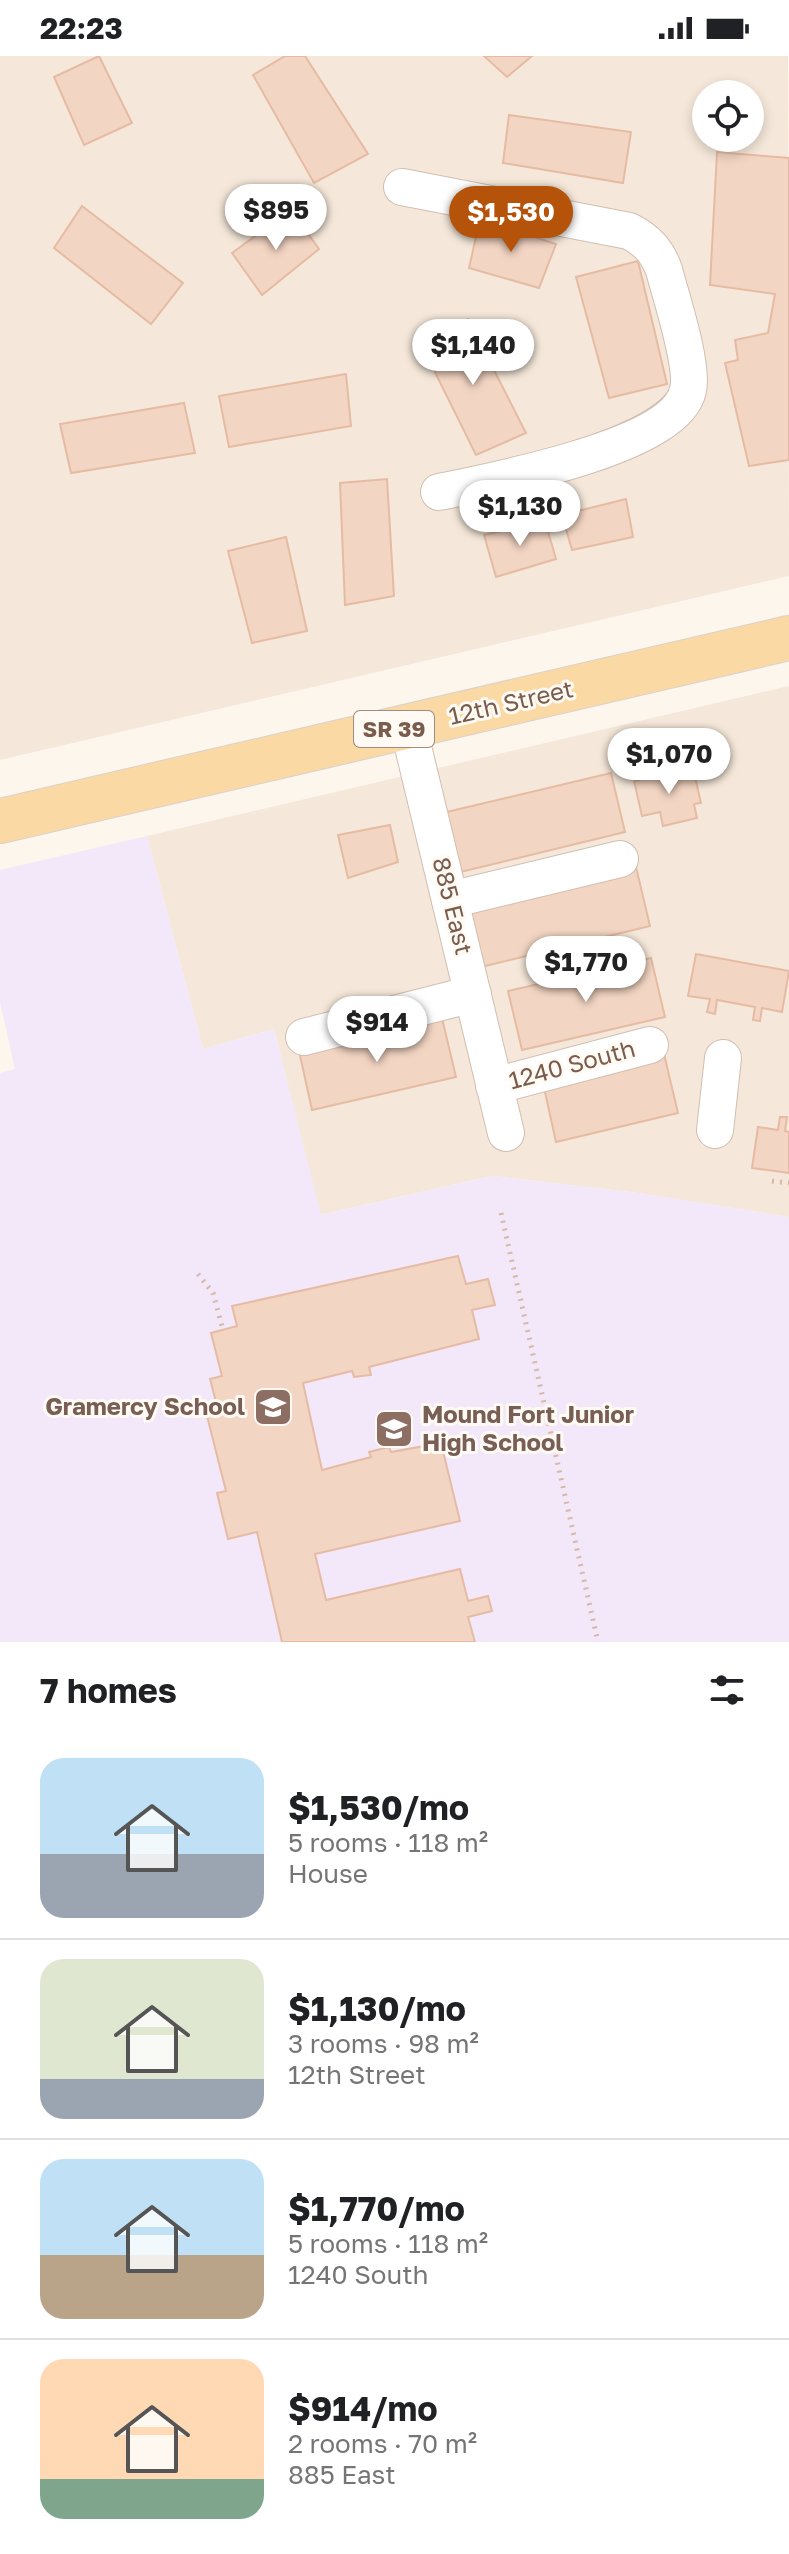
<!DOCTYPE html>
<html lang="en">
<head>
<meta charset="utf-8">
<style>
  :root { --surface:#fff; --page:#f6f6f6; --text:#202124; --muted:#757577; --line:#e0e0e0; --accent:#b45309 }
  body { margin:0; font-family:"Golos Text",sans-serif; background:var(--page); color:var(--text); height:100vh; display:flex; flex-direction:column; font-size:30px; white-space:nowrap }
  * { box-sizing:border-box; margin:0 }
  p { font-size:26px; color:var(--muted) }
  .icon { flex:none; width:44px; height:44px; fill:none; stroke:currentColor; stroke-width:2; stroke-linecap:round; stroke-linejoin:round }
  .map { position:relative; height:1586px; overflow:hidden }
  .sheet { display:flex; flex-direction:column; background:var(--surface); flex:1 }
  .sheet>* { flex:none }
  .fabs { position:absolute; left:692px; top:24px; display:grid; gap:16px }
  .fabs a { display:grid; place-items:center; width:72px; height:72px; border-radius:50%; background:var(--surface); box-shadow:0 4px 12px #0003; font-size:40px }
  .price { position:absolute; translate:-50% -68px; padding:0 18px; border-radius:28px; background:#fff; color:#222; font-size:26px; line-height:52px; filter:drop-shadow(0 2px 4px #0008) }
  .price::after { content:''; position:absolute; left:50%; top:48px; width:24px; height:18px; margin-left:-12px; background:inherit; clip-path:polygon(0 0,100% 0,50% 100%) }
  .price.on { background:var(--accent); color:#fff }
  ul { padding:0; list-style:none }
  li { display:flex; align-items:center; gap:24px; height:200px; padding:0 40px }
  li+li { border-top:2px solid var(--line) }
  li span { display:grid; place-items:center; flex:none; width:224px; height:160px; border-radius:24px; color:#555 }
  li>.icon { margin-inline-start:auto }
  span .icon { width:96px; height:96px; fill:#fffc; stroke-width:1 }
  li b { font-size:34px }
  h2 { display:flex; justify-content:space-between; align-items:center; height:96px; padding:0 40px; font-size:34px }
  .status { display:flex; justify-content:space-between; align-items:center; height:56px; padding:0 40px; background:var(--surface); direction:ltr }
  .status svg { height:22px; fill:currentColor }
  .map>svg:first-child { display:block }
  .residential { fill:#f5e8da; fill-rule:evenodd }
  .education { fill:#f3e8fa }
  .building { fill:#f3d5c3; stroke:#e6bba3; stroke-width:2 }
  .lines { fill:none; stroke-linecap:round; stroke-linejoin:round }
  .minor-casing { stroke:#d1beb0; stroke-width:38 }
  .major-casing { stroke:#dad1cd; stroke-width:46 }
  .path { stroke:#d9b8a5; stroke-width:5; stroke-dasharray:2 6; stroke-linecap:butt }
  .minor { stroke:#fff; stroke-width:36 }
  .major { stroke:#fbd9a5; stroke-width:44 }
  .labels { text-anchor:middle; stroke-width:6; stroke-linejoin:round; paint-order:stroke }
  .shield { fill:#fffaf3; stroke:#a28b7f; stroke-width:2 }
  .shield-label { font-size:22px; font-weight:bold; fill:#7a5c4d }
  .street-label { font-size:24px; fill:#7a5c4d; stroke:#fffaf3 }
  .education-label { font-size:24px; font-weight:bold; fill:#785e54; stroke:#fffaf3; text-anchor:end }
</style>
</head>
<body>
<div class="status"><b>22:23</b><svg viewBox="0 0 49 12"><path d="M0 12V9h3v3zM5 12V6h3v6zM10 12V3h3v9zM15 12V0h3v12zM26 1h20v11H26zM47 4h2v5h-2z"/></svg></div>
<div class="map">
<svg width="789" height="1586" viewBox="0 0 789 1586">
  <rect width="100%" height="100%" fill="#fdf6ec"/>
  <g class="residential">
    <path d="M0,0H788L789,520L0,704ZM706,38H750V82H706Z"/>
    <path d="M789,630V1161L639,1137L492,1120L320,1159L274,973L203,993L147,780Z"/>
  </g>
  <path class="education" d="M147,780L203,993L274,973L321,1159L492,1120L639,1137L789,1161V1586H0V1017L15,1013L0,946V814Z"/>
  <g class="building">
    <path d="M99,0L132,67L84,89L54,21Z"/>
    <path d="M285,0H305L368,98L314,127L253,19Z"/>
    <path d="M484,0H532L507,21Z"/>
    <path d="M509,59L631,76L623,127L503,107Z"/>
    <path d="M717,96L789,102V404L749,410L725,307L738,304L735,284L768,277L775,238L710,229Z"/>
    <path d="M82,150L183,227L151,268L54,192Z"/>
    <path d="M291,154L319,193L262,239L232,197Z"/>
    <path d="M480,163L556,188L539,232L469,212Z"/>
    <path d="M638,205L667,328L609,342L576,221Z"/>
    <path d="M468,263L526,377L476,399L420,286Z"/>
    <path d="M346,318L351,370L229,391L219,340Z"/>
    <path d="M184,347L195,397L71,417L60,368Z"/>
    <path d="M387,423L394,540L345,549L340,427Z"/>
    <path d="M626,443L633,481L572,494L562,459Z"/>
    <path d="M545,465L556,503L496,521L484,479Z"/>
    <path d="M286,481L307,575L252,587L228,495Z"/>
    <path d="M693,712L701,747L694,748L697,762L663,770L660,756L642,760L634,725Z"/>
    <path d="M611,717L625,776L452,818L438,758Z"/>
    <path d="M390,769L398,806L348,822L338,779Z"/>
    <path d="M636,811L650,870L477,912L463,853Z"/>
    <path d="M696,898L789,915L782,956L762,952L760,965L753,964L755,951L717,944L715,958L707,956L710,943L688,940Z"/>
    <path d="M651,902L665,961L522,994L508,935Z"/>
    <path d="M442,962L456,1021L312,1054L299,995Z"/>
    <path d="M664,998L678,1057L556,1086L543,1027Z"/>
    <path d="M780,1061H787L785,1075L789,1076V1117L752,1112L758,1071L778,1074Z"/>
    <path d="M458,1200L466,1228L488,1223L495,1249L472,1254L479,1283L369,1311L371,1319L354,1321L352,1315L303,1327L322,1414L371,1401L369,1396L389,1391L391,1396L441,1387L460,1465L315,1498L326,1544L460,1513L468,1545L488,1540L492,1555L468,1561L475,1586H282L257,1476L228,1483L217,1437L226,1435L204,1348L216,1346L210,1323L222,1320L211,1277L237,1270L232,1250Z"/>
  </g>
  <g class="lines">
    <g class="minor-casing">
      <g id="minor">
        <path d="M402,131L629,175C647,184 657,195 664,214C671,241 694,310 688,334C676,391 492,425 439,436"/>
        <path d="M408,670L506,1077"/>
        <path d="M450,844L620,803"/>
        <path d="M304,981L473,938"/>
        <path d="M494,1030L650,989"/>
        <path d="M715,1074L723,1002"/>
      </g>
    </g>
    <g class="major-casing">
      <path id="major" d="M0,765L789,582"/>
    </g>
    <g class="path">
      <path d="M772,1125L789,1127"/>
      <path d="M501,1157L598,1586"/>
      <path d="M198,1218L213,1237L223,1274"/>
    </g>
    <use href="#minor" class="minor"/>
    <use href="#major" class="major"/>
  </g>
  <defs>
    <g id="school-square" transform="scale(2)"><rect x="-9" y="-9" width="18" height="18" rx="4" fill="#8d6e63" stroke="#fffaf3"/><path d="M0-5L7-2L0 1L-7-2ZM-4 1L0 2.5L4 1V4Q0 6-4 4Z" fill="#fff"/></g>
  </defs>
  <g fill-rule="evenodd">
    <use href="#school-square" x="273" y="1351"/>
    <use href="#school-square" x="394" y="1373"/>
  </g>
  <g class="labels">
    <rect class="shield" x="354" y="655" width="80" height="36" rx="6"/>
    <g class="shield-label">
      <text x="394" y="681">SR 39</text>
    </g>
    <g class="street-label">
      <text transform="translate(511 647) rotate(-13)" y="8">12th Street</text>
      <text transform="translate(452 850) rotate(76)" y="8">885 East</text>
      <text transform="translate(572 1009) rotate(-15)" y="8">1240 South</text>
    </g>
    <g class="education-label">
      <text x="245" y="1359">Gramercy School</text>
      <text x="422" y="1367" text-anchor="start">Mound Fort Junior<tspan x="422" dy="28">High School</tspan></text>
    </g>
  </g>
</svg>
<div class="fabs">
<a><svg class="icon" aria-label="locate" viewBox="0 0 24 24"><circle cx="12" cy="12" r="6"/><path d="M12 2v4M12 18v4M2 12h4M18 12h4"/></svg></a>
</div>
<b class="price" style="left:276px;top:196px">$895</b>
<b class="price on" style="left:511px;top:198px">$1,530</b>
<b class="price" style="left:473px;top:331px">$1,140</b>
<b class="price" style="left:520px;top:492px">$1,130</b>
<b class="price" style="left:669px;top:740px">$1,070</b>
<b class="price" style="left:586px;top:948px">$1,770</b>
<b class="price" style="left:377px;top:1008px">$914</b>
</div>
<section class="sheet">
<h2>7 homes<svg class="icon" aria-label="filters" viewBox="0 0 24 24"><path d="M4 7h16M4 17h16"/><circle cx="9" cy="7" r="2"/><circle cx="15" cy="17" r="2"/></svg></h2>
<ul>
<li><span style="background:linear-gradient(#bfe0f5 60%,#9aa5b1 0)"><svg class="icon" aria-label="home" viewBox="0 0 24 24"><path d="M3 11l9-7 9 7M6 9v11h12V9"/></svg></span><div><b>$1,530/mo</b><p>5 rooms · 118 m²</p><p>House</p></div></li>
<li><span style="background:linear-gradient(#dfe7d0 75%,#9aa5b1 0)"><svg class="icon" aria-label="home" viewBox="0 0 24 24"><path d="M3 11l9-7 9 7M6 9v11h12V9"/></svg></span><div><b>$1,130/mo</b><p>3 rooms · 98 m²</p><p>12th Street</p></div></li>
<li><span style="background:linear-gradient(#bfe0f5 60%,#b9a48a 0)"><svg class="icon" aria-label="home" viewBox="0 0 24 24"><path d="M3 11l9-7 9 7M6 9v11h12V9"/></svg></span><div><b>$1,770/mo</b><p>5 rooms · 118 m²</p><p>1240 South</p></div></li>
<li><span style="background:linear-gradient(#ffd9b3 75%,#7fa58c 0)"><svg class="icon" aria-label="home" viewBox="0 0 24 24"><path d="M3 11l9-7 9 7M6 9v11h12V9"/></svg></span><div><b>$914/mo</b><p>2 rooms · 70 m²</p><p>885 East</p></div></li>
</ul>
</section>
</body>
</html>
